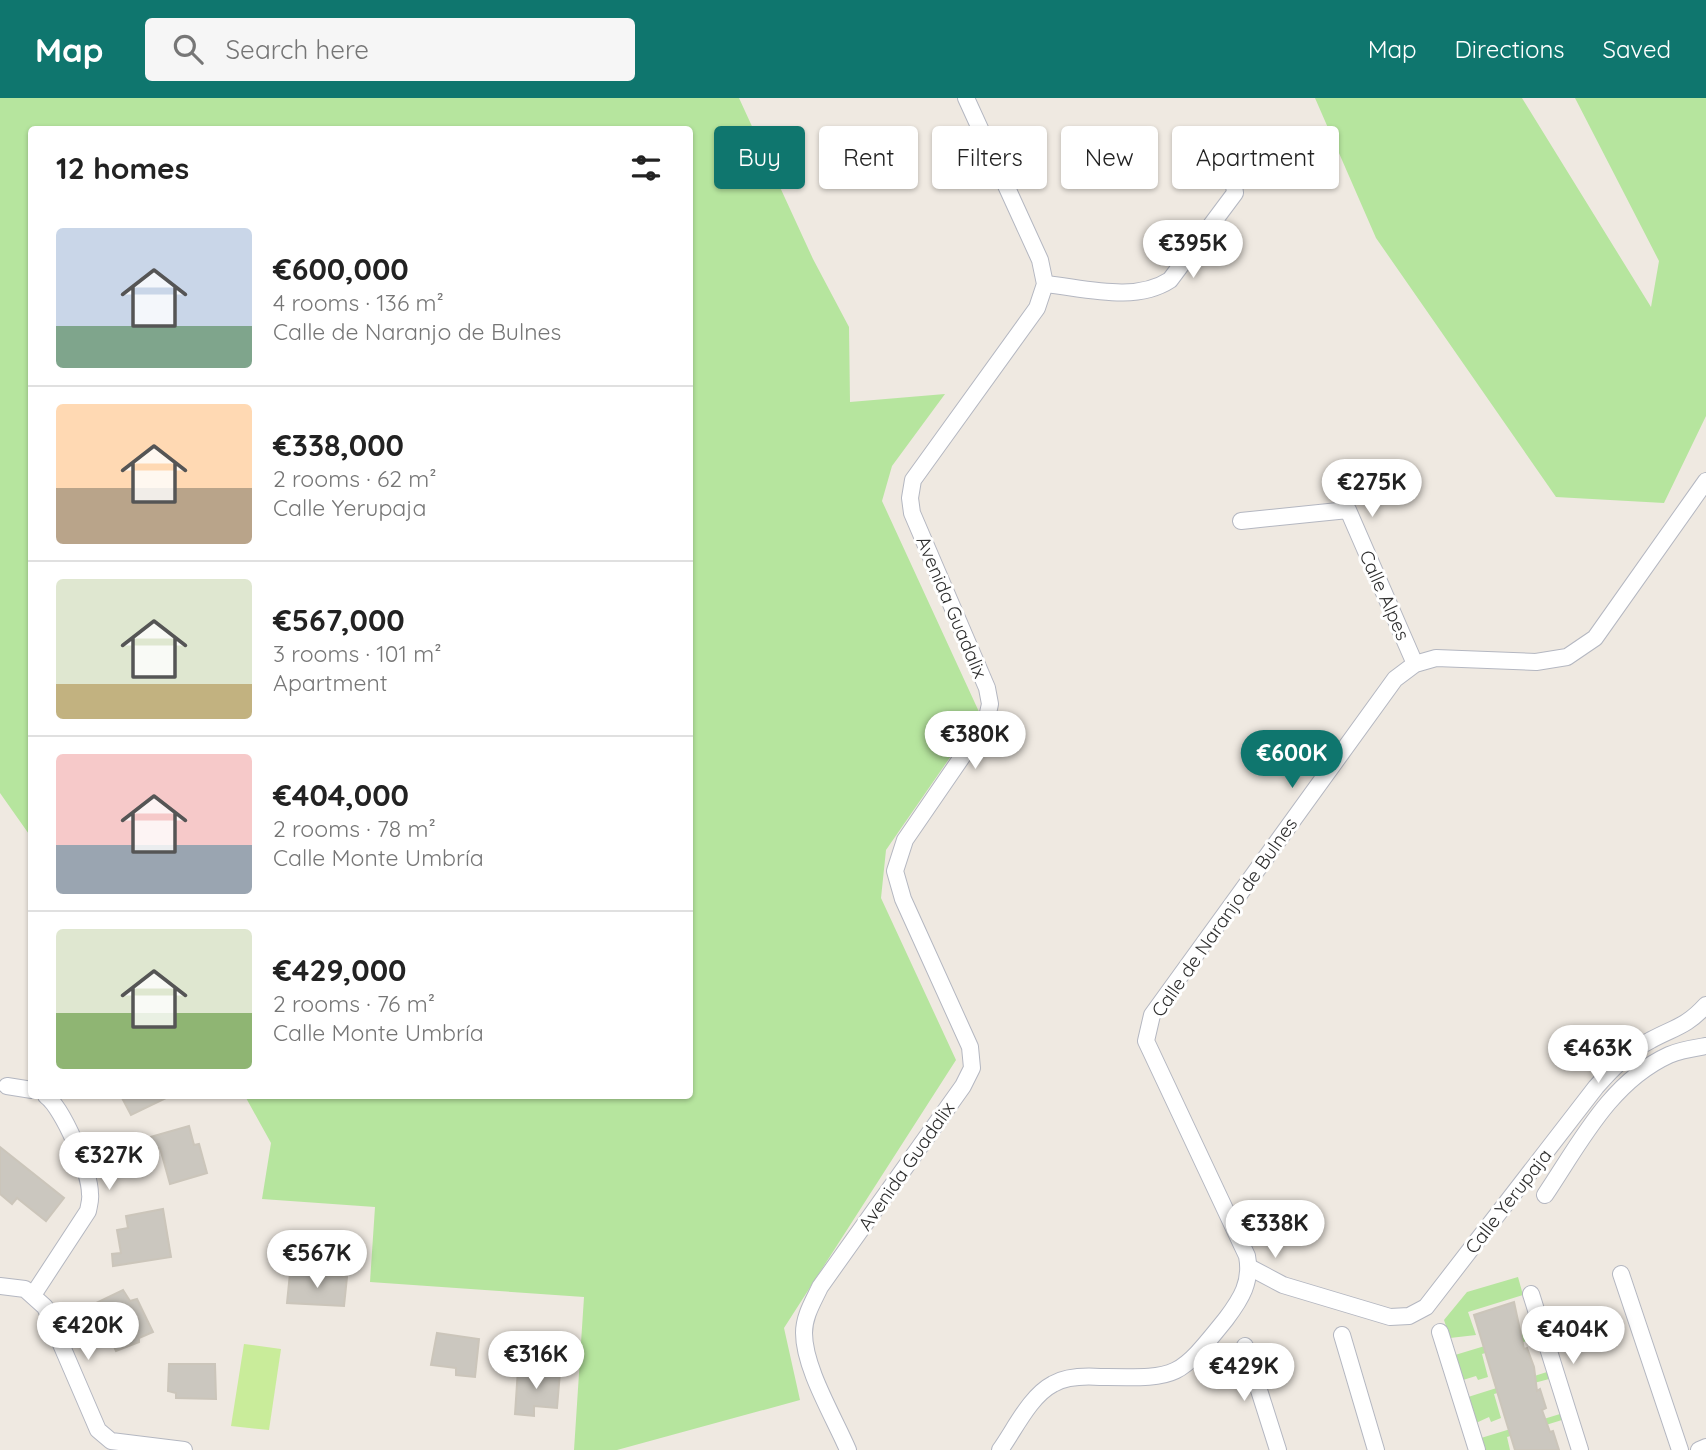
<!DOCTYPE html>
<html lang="en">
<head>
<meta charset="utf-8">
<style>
  :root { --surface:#fff; --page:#f6f6f6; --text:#222; --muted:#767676; --line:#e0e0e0; --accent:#0f766e }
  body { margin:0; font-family:Quicksand,sans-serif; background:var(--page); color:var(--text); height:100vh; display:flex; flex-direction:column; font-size:26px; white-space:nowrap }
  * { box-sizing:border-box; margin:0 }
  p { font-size:23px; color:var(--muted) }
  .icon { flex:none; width:38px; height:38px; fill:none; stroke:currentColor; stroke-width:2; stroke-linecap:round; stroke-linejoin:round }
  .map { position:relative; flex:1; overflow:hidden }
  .details { position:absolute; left:28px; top:28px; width:665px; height:973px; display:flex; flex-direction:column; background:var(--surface); border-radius:7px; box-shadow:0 2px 5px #0004 }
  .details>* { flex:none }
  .banner { position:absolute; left:714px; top:28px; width:665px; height:63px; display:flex; gap:14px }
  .price { position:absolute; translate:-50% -60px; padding:0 16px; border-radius:24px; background:#fff; color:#222; font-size:23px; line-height:46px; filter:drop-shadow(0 2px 4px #0008) }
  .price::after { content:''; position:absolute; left:50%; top:42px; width:21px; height:16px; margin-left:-10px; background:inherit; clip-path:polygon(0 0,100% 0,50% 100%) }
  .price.active { background:var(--accent); color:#fff }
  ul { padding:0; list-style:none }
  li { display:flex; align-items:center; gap:21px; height:175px; padding:0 28px }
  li+li { border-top:2px solid var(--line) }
  li span { display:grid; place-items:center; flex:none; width:196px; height:140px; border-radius:7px; color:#555 }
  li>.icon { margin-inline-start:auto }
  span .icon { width:84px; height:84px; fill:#fffc; stroke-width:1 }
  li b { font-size:30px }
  h2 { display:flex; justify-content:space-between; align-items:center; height:84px; padding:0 28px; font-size:30px }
  .tag { padding:0 24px; border-radius:7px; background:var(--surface); box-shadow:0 2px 5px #0004; font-size:24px; line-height:63px }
  .tag.active { background:var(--accent); color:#fff }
  header { display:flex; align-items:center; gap:42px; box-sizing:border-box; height:98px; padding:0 35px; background:var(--accent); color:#fff }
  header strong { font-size:33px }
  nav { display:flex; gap:38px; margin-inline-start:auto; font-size:24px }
  .search { width:490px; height:63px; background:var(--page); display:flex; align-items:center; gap:18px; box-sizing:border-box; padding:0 24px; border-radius:7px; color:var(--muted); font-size:26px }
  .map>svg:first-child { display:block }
  .green { fill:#b6e59e }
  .pitch { fill:#c9ec9a }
  .building { fill:#cbc7bf; stroke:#cbc5ba; stroke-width:2 }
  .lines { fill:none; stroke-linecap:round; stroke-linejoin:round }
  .street-casing { stroke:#b4b7c1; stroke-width:18 }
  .street { stroke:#fff; stroke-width:16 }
  .labels { text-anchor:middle; stroke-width:6; stroke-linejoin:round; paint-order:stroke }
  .street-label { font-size:19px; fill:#2e2e2e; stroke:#fff }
</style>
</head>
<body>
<header>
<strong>Map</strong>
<div class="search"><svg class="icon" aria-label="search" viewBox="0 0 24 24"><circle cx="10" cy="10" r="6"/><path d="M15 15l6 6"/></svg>Search here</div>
<nav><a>Map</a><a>Directions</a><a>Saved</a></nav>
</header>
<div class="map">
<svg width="1706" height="1352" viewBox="0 0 1706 1352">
  <rect width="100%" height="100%" fill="#efe9e1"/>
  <g class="green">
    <path d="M0,0H739L813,161L849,229L850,304L945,296L892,368L882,403L980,616L886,752L881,800L956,962L784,1230L800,1302L617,1352H574L584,1199L370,1184L375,1109L262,1101L271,1045L245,998H690V32H32L31,739L0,695Z"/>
    <path d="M1315,0H1522L1651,209L1659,163L1575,0H1706V318L1664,405L1556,399L1376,140Z"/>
    <path d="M1518,1179L1523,1197L1468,1214L1476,1237L1450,1240L1444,1222L1467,1194Z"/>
    <path d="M1534,1233L1537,1240L1482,1256L1488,1279L1478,1282L1476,1278L1463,1282L1455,1257Z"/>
    <path d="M1547,1274L1549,1281L1494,1296L1501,1320L1491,1324L1489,1319L1476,1325L1468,1299Z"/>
    <path d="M1560,1316L1562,1322L1507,1339L1510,1352H1485L1481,1340Z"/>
  </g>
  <path class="pitch" d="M244,1246L281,1251L269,1332L231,1328Z"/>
  <g class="building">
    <path d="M121,998H170L131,1017Z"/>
    <path d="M189,1028L194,1047L199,1046L207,1075L170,1086L160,1050L150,1053L147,1040Z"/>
    <path d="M0,1049L64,1100L46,1123L17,1100L12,1106L0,1096Z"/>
    <path d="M163,1111L171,1159L113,1168L112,1156L121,1155L117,1132L128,1130L126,1118Z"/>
    <path d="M290,1175L347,1179L344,1208L287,1205Z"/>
    <path d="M123,1192L130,1203L137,1201L153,1234L139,1240V1244L116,1253L107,1233L98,1236L91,1219L97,1215L94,1206Z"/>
    <path d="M1514,1204L1524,1251L1527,1250L1534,1269L1537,1293L1540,1291L1546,1310L1542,1312L1550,1334L1553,1333L1559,1352H1515L1506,1323L1474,1217Z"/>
    <path d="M437,1235L479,1241L475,1279L456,1277V1270L431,1267Z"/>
    <path d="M169,1266H215L216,1301L176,1300V1295L168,1293Z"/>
    <path d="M518,1271L560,1274L557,1310L534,1308V1318L515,1316Z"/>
  </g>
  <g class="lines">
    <g class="street-casing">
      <g id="street">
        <path d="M1045,186C1085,190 1135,205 1170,182L1235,95L1228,43"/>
        <path d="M1241,423L1348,412L1415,566"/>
        <path d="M7,988L32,992"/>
        <path d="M1545,1097C1580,1045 1610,984 1669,957C1680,952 1694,950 1706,948"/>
        <path d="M1249,1169L1283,1187L1390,1219L1409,1218L1426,1209L1596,989C1612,971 1629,953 1651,942C1675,929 1686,929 1706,907"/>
        <path d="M1621,1176L1680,1352"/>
        <path d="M0,1188L25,1191L45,1209L98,1332L111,1343L184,1352"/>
        <path d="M1531,1196L1580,1352"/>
        <path d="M33,1197L88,1113C89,1107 91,1101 90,1096C90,1074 63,1010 46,998"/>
        <path d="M1440,1234L1477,1352"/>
        <path d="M1342,1237L1376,1352"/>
        <path d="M1245,1248L1278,1352"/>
        <path d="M848,1352C834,1319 804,1270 804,1235C804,1218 813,1204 820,1189L963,988L972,970L970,949L903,801L895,773L905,742L986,624L990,606L987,590L912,415L910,400L913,382L1037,210L1045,186L1040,162L966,0"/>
        <path d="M1000,1352C1015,1331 1030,1298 1053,1286C1067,1278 1085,1278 1100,1279C1178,1280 1177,1282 1226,1221C1241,1201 1252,1184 1247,1158L1146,943L1152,917L1395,581L1415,566L1436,560L1536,564L1567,559L1595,540L1706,383"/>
        <path d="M1699,1352L1706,1349"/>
      </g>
    </g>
    <use href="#street" class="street"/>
  </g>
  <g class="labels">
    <g class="street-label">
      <text transform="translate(1385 497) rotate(66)" y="7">Calle Alpes</text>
      <text transform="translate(952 509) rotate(67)" y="7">Avenida Guadalix</text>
      <text transform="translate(1224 819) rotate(-55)" y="7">Calle de Naranjo de Bulnes</text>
      <text transform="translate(906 1068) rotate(-55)" y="7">Avenida Guadalix</text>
      <text transform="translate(1508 1103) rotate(-52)" y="7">Calle Yerupaja</text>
    </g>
  </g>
</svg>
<b class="price" style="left:1193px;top:182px">€395K</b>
<b class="price" style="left:1372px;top:421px">€275K</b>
<b class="price" style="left:975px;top:673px">€380K</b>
<b class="price active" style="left:1292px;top:692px">€600K</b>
<b class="price" style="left:1598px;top:987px">€463K</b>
<b class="price" style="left:109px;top:1094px">€327K</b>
<b class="price" style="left:1275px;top:1162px">€338K</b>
<b class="price" style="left:317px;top:1192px">€567K</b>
<b class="price" style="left:88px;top:1264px">€420K</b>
<b class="price" style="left:1573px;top:1268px">€404K</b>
<b class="price" style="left:536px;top:1293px">€316K</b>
<b class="price" style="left:1244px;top:1305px">€429K</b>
<div class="banner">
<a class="tag active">Buy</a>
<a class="tag">Rent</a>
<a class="tag">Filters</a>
<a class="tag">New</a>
<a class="tag">Apartment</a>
</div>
<section class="details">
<h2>12 homes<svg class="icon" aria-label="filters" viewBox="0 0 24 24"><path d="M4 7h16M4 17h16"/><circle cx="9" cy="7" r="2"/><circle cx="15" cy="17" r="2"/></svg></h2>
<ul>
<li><span style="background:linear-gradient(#c9d6e8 70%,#7fa58c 0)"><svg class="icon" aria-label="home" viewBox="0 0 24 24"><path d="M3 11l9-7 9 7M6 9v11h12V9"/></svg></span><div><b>€600,000</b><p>4 rooms · 136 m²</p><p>Calle de Naranjo de Bulnes</p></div></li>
<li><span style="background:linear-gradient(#ffd9b3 60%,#b9a48a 0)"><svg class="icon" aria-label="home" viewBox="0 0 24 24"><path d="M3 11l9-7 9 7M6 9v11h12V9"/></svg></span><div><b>€338,000</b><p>2 rooms · 62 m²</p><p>Calle Yerupaja</p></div></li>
<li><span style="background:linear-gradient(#dfe7d0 75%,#c2b280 0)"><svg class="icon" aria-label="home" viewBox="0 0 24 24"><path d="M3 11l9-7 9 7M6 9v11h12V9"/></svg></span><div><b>€567,000</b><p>3 rooms · 101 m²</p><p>Apartment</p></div></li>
<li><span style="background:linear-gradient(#f6c9c9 65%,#9aa5b1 0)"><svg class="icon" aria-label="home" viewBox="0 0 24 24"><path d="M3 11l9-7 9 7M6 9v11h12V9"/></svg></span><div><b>€404,000</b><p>2 rooms · 78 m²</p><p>Calle Monte Umbría</p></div></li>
<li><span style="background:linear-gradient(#dfe7d0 60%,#8fb573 0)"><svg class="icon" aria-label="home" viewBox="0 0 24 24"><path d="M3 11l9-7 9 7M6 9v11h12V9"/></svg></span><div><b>€429,000</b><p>2 rooms · 76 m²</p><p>Calle Monte Umbría</p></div></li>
</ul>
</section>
</div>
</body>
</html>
